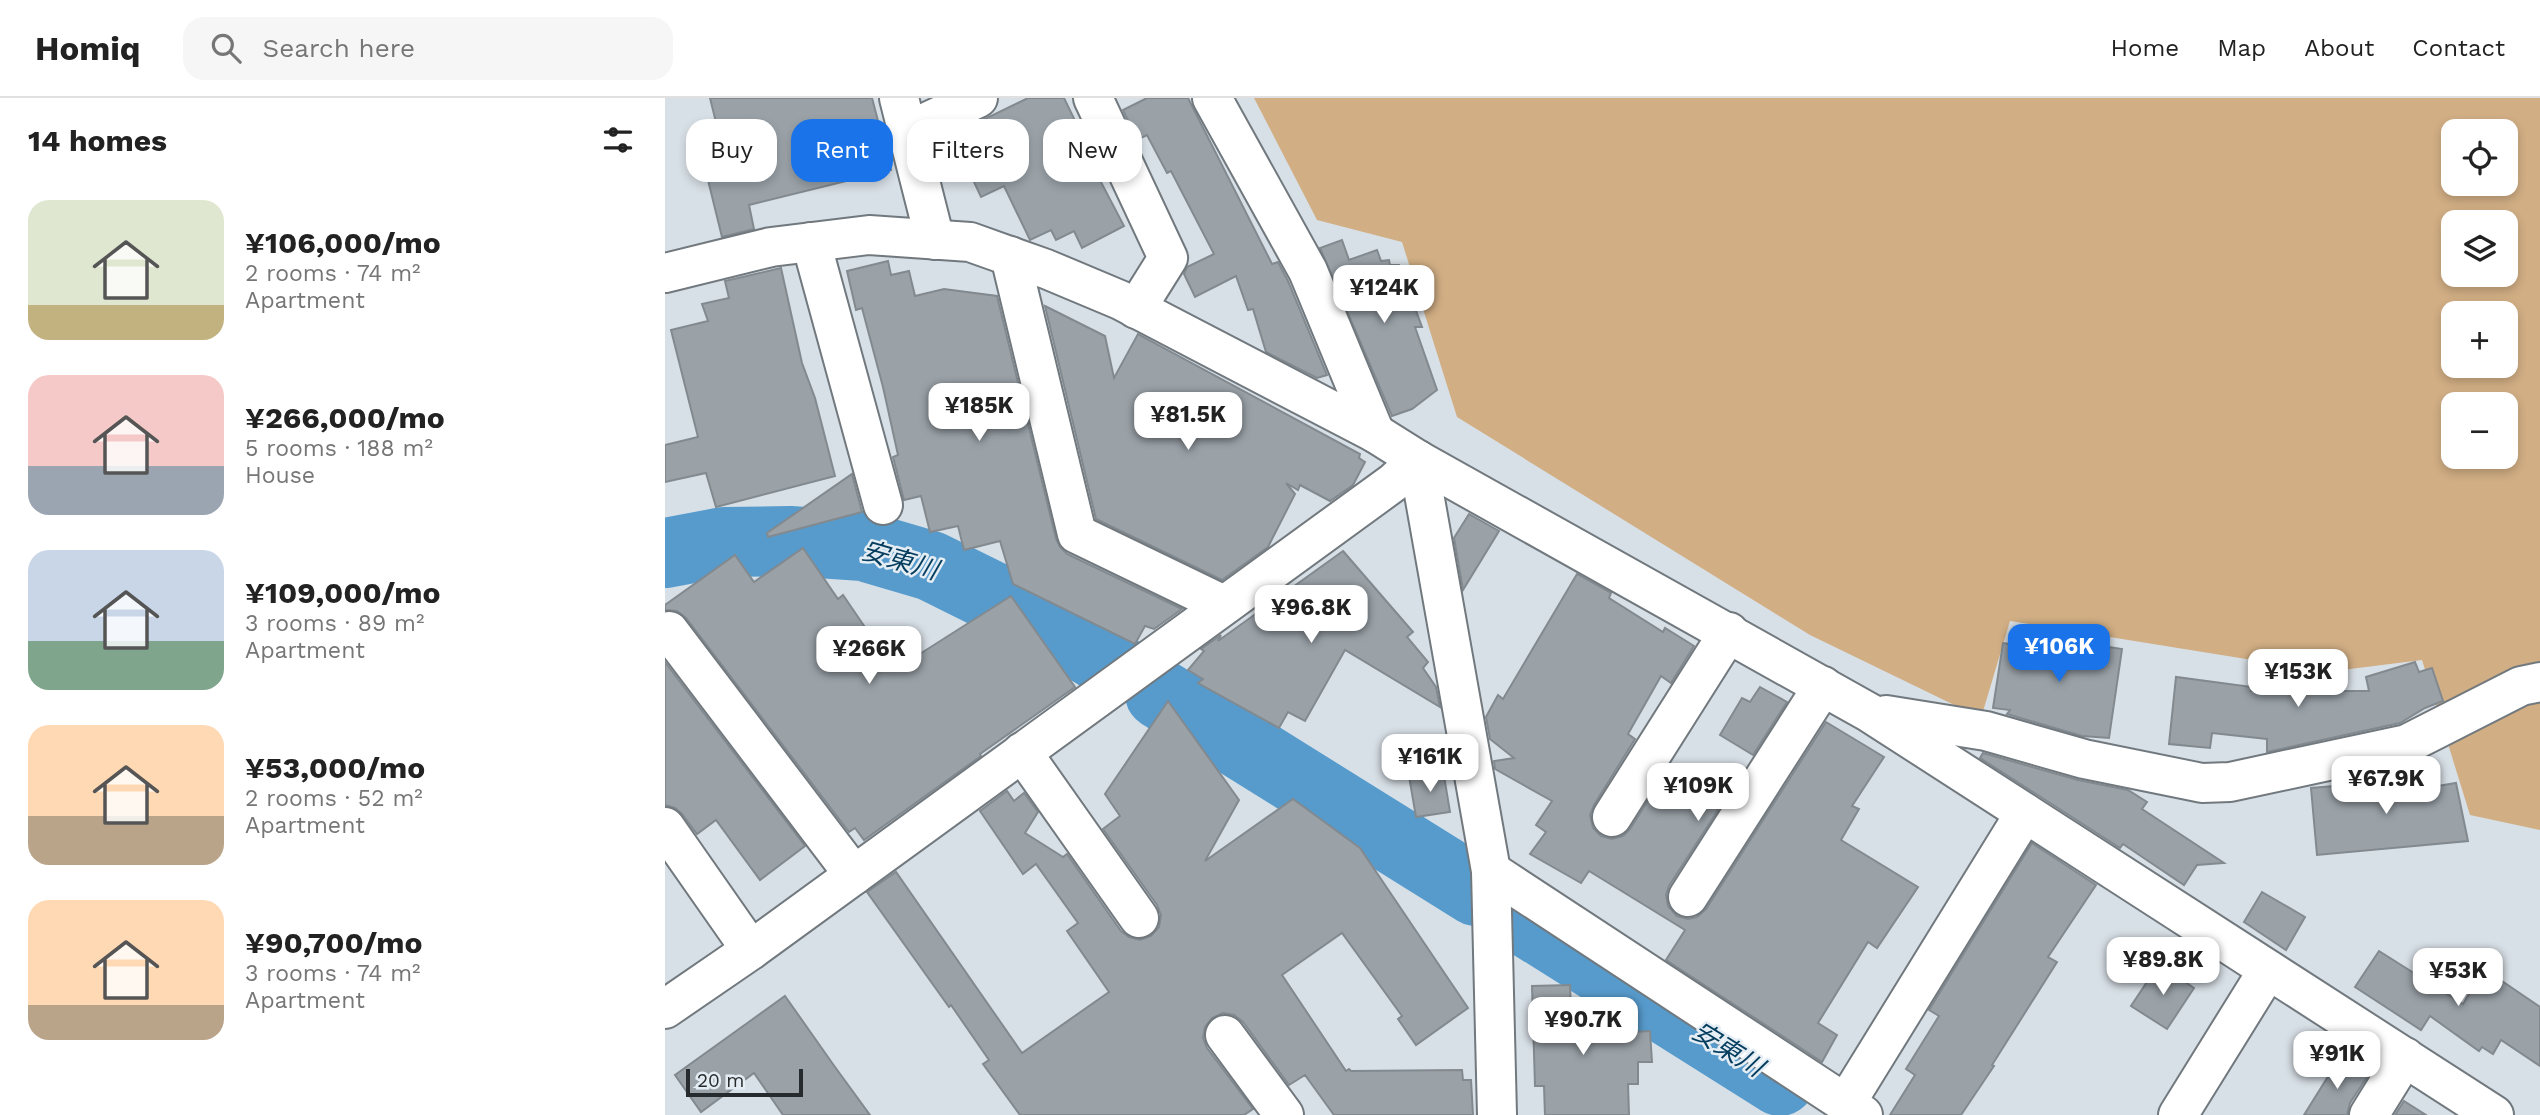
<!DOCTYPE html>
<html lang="en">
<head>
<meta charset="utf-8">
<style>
  :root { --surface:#fff; --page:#f6f6f6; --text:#222; --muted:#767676; --line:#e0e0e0; --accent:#1a73e8 }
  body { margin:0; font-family:"Work Sans","Noto Sans JP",sans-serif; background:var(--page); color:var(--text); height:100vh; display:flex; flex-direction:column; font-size:26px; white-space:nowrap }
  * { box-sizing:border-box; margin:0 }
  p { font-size:23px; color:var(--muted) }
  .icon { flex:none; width:38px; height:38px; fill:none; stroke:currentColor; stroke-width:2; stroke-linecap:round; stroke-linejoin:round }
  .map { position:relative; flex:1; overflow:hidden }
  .details { display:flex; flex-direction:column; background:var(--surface); width:665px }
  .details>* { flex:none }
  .hud { position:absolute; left:21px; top:21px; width:665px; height:63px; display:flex; gap:14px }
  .controls { position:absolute; left:1776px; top:21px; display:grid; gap:14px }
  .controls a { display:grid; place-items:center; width:77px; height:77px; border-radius:14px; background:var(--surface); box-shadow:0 4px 10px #0003; font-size:35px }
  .scale { position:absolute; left:21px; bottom:18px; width:117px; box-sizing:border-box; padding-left:7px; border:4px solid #282b2d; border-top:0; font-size:19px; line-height:24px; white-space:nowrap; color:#282b2d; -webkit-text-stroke:5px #e5edf4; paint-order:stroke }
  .price { position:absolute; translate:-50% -60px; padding:0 16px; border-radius:14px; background:#fff; color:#222; font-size:23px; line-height:46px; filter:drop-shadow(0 2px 4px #0008) }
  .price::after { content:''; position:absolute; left:50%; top:42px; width:21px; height:16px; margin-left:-10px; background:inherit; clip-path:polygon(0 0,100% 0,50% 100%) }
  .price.on { background:var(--accent); color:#fff }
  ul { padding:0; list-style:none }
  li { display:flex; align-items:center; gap:21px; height:175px; padding:0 28px }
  li span { display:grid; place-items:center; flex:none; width:196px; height:140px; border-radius:21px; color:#555 }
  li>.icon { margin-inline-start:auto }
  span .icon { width:84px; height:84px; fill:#fffc; stroke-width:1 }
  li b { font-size:30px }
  h2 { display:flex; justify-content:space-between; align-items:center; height:84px; padding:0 28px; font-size:30px }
  .chip { padding:0 24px; border-radius:21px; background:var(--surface); box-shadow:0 4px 10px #0003; font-size:24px; line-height:63px }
  .chip.on { background:var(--accent); color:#fff }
  header { display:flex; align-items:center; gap:42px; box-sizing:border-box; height:98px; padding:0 35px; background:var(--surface); border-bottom:2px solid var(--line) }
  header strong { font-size:33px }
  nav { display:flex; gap:38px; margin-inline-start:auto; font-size:24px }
  .search { width:490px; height:63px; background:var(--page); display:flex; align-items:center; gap:18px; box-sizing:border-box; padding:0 24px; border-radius:21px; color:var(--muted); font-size:26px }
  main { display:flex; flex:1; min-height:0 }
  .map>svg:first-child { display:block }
  .green { fill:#d1ae84; fill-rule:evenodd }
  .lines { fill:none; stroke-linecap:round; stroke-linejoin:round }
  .river { stroke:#579bcc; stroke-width:70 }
  .building { fill:#9aa2a8; stroke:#828a90; stroke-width:2 }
  .minor-casing { stroke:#71797e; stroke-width:42 }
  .minor { stroke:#fff; stroke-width:38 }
  .labels { text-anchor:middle; stroke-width:5; stroke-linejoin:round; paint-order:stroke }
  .water-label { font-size:26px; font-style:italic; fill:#053d5e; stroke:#e5edf4 }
</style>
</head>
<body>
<header>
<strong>Homiq</strong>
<div class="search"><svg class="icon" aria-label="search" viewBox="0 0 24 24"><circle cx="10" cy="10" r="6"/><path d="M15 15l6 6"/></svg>Search here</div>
<nav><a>Home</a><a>Map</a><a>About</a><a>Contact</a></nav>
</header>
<main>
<section class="details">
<h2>14 homes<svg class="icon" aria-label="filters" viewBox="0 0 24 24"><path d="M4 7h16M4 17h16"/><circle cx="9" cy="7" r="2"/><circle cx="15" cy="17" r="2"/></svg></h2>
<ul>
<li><span style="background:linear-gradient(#dfe7d0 75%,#c2b280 0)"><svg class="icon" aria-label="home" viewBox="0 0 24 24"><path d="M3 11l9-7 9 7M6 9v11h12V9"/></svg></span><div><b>¥106,000/mo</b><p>2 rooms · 74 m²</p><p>Apartment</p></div></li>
<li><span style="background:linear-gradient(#f6c9c9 65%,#9aa5b1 0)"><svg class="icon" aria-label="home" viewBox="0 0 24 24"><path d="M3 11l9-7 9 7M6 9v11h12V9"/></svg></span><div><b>¥266,000/mo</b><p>5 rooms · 188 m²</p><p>House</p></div></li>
<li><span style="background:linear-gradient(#c9d6e8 65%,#7fa58c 0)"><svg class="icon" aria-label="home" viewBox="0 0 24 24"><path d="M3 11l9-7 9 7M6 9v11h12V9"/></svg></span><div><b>¥109,000/mo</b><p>3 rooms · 89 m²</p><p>Apartment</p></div></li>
<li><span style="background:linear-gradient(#ffd9b3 65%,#b9a48a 0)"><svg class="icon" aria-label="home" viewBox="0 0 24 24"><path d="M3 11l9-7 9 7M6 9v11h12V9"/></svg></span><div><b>¥53,000/mo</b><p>2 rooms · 52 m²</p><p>Apartment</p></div></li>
<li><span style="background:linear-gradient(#ffd9b3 75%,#b9a48a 0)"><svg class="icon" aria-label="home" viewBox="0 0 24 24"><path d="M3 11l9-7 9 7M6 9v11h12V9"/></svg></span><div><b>¥90,700/mo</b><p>3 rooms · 74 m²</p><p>Apartment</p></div></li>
</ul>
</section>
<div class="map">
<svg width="1875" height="1017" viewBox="0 0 1875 1017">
  <rect width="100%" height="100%" fill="#d8e0e7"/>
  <path class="green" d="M589,0H1875V732L1805,717L1757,562L1661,574L1345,523L1316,620L1145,537L792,319L737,144L652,122ZM1788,33H1841V86H1788ZM1788,124H1841V177H1788ZM1788,215H1841V268H1788ZM1788,306H1841V359H1788Z"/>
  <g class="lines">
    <g class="river">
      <path d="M0,455L59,444L125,443L198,448L266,468L377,523L448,567"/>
      <path d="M495,596L811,793"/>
      <path d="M851,817L1115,983"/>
    </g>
  </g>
  <g class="building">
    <path d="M45,0H207L226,72L84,107L89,131L57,139L42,78L63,73Z"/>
    <path d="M363,0H399L415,33L419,32L433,62L426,65L459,128L417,150L409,133L391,142L386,132L365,142L339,88L316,99L287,37Z"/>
    <path d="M482,0H523L607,166L613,164L623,183L662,277L652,280L601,254L588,211L583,212L571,178L530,199L519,176L522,169L549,156L506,73L502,75L482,37L472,42L458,12Z"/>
    <path d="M677,142L684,162L712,152L716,163L724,162L725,167H734L757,229H750L772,292L747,311L727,318L655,150Z"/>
    <path d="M223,163L226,177L244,173L250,198L279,191L332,198L391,441L395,449L402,456L517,511L489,531L480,528L470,546L348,486L335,443L299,452L293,428L265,434L256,398L239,402L228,359L233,357L218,289L197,210L191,212L182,173Z"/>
    <path d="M116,170L137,265L150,300L170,378L51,409L41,375L0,384V347L33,339L6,232L43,223L37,206L64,200L60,183Z"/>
    <path d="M380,208L440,238L449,280L473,236L695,356L694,360L700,364L688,387L665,403L635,387L633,392L621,385L630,396L603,449L557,482L431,421Z"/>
    <path d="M187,376L197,414L103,439L102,435Z"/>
    <path d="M804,416L834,433L798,492L789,440Z"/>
    <path d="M138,450L173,501L178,497L208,541L216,536L239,566L346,498L410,589L315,656L316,658L199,742L190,730L184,734L21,520L12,513L0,512V507L70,457L89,484Z"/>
    <path d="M678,453L748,534L742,539L763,564L758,570L771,589L775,609L680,552L640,623L623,614L614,630L533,585L538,581L523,572L539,553L536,551L556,537L553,543Z"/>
    <path d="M912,476L946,495L944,500L998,534L1000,530L1029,548L1006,585L996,578L963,636L970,641L929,707L925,717L928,730L936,738L947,741L958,738L965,731L1000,676L1053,712L1004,788L1001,797L1003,808L1012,818L1023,821L1032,819L1041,811L1161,624L1219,659L1187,708L1194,711L1176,742L1253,789L1212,850L1203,844L1153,925L1172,937L1157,964L1001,862L1020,832L924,773L916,785L865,756L881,734L871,727L887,703L830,671L829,663L849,660L825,641L821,619L833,597L838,601Z"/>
    <path d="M1355,535L1457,551L1444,640L1417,638L1342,616L1345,612L1328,610L1338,545L1353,547Z"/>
    <path d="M0,564L140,748L95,782L51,722L32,736L17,716L10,710L0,707Z"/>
    <path d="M1750,564L1754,574L1767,570L1778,603L1760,610L1735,625L1602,654V641L1547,635L1545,650L1504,646L1511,579L1587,589L1586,593H1704L1701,579Z"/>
    <path d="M1095,589L1122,604L1088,657L1055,637L1077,600L1085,604Z"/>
    <path d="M503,603L574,702L540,763L628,701L695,750L803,910L751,947L733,921L737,918L677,835L617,877L681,973L684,971L686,973L797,972L798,982H806L808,1017H669L640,977L624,987L578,924L569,917L558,915L547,920L540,929L538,940L542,950L588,1011L579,1017H355L318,966L324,962L286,907L284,909L202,794L231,774L357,955L444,894L402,833L413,825L371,766L358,776L315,713L342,693L349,703L359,695L373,714L360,735L398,759L402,756L456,833L464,839L475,842L486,838L494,829L496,817L492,807L438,731L455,718L440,696Z"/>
    <path d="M1318,655L1413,682L1463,692L1482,704L1477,711L1559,765L1532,767L1519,787L1458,746L1455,750L1315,660Z"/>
    <path d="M778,672L785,714L751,719L744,678Z"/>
    <path d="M1754,681L1755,691L1791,685L1803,743L1652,757L1646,690Z"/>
    <path d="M1367,745L1431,787L1383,859L1392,864L1327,967L1329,968L1296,1017H1225L1250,977L1241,971L1274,918L1264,912Z"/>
    <path d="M1597,794L1640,819L1621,852L1579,824Z"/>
    <path d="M1714,853L1798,906L1815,878L1821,881L1825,875L1875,909V968L1836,942L1828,956L1817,949L1814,953L1765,918L1756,932L1690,889Z"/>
    <path d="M1494,866L1529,890L1502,931L1466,908Z"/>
    <path d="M905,887L906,911L930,910V926L948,925L949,935L985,933L987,964H973V986H963L964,1017H880L879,988H870L867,888Z"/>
    <path d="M120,898L170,969L205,1017H118L89,975L36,1014L10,977Z"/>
    <path d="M1674,961L1702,979L1685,1005L1682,1017H1639Z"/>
    <path d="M1739,1003L1761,1017H1730Z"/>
  </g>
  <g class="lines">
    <g class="minor-casing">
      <g id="minor">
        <path d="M234,0L270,142"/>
        <path d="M428,0L503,160L471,211"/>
        <path d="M547,0L643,173L710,335"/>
        <path d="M243,33L313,0"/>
        <path d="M146,144L218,407"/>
        <path d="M345,158L412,436L559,507"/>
        <path d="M0,175L106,149L204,137L305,144L381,171L455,202L710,335L753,362L1205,615L1829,1017"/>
        <path d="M753,362L826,773L832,1017"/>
        <path d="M4,533L189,777"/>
        <path d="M1221,617L1321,633L1419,661L1537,685L1565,684L1742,646L1856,588L1875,584"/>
        <path d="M357,654L474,820"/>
        <path d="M947,719L1064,534"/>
        <path d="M0,729L86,852"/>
        <path d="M826,773L1198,1017"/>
        <path d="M1023,799L1158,588"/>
        <path d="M0,911L86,852L729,384L753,362"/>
        <path d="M560,937L619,1017"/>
        <path d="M1181,1005L1360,715"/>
        <path d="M1513,1017L1603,872"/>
        <path d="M1704,1017L1740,959"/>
      </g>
    </g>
    <use href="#minor" class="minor"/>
  </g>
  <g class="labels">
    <g class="water-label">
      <text transform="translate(235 462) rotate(16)" y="9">安東川</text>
      <text transform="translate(1063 951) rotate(32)" y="9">安東川</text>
    </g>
  </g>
</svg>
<div class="controls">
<a><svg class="icon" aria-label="locate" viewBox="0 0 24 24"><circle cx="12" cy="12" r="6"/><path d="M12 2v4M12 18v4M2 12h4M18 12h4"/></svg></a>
<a><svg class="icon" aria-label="layers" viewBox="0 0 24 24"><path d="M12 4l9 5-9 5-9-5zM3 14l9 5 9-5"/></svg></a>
<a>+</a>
<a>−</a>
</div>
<div class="scale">20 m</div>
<b class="price" style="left:719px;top:227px">¥124K</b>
<b class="price" style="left:314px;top:345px">¥185K</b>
<b class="price" style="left:523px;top:354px">¥81.5K</b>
<b class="price" style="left:646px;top:547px">¥96.8K</b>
<b class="price on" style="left:1394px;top:586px">¥106K</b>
<b class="price" style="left:204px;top:588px">¥266K</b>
<b class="price" style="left:1633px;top:611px">¥153K</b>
<b class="price" style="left:765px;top:696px">¥161K</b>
<b class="price" style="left:1721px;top:718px">¥67.9K</b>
<b class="price" style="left:1033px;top:725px">¥109K</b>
<b class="price" style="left:1498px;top:899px">¥89.8K</b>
<b class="price" style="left:1793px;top:910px">¥53K</b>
<b class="price" style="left:918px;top:959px">¥90.7K</b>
<b class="price" style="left:1672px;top:993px">¥91K</b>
<div class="hud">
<a class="chip">Buy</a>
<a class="chip on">Rent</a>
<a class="chip">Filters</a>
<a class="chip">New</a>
</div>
</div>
</main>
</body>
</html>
